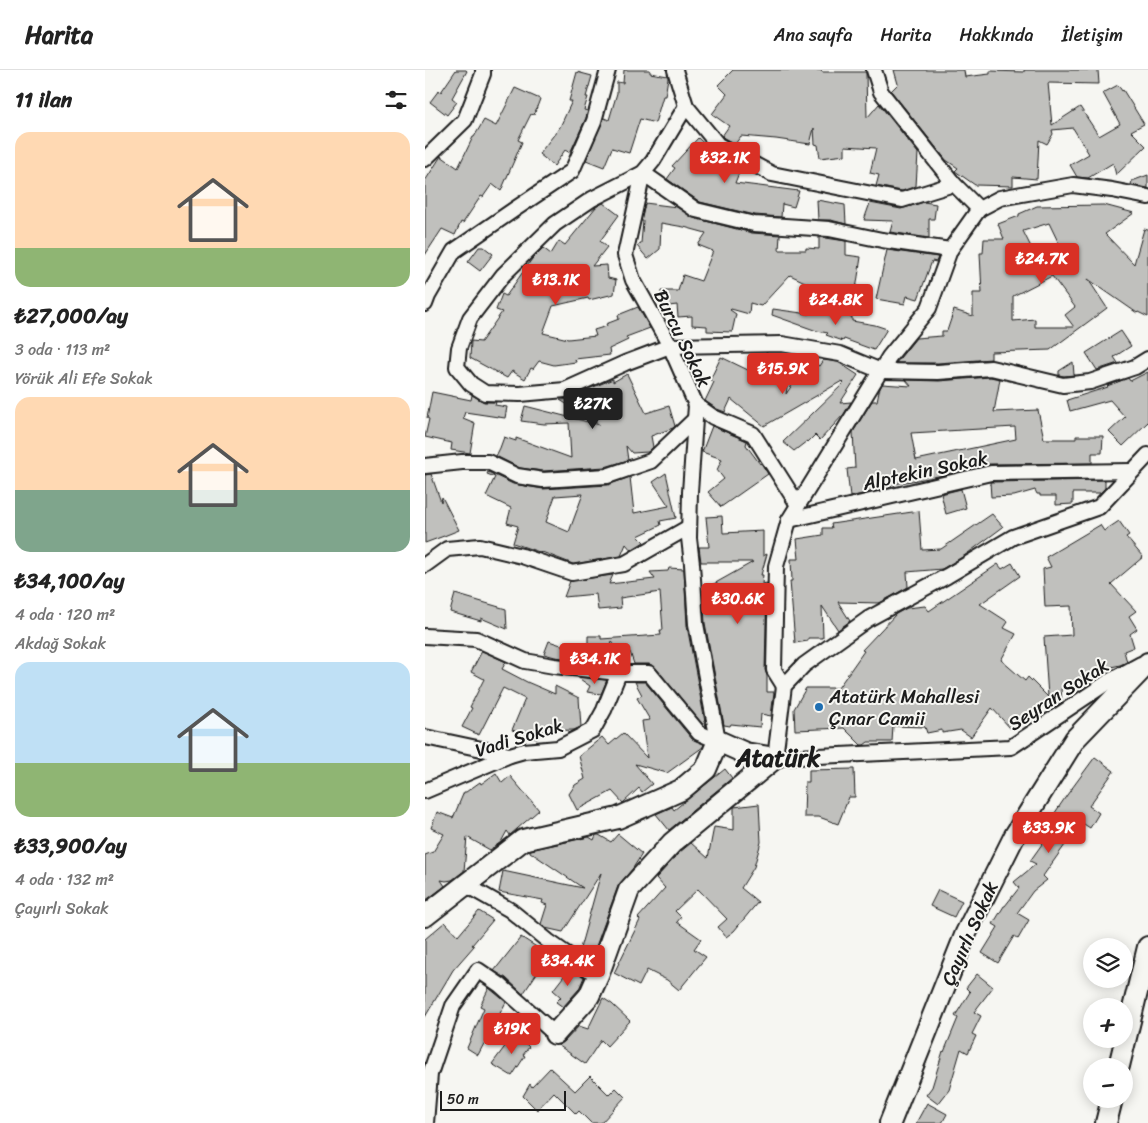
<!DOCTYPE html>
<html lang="tr">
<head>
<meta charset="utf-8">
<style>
  :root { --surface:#fff; --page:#f6f6f6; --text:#222; --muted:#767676; --line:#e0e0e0; --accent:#d93025 }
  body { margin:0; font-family:Sriracha,sans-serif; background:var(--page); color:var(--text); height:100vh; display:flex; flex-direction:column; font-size:19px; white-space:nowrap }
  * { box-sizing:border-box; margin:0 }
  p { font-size:16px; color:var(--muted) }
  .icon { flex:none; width:28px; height:28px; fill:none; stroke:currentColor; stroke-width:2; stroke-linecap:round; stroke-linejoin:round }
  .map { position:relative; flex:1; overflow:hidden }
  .details { display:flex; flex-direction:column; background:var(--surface); width:425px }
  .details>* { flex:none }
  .fabs { position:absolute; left:658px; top:868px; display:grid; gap:10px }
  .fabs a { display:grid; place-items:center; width:50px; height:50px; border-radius:50%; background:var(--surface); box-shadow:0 2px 12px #0003; font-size:25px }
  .scale { position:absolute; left:15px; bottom:12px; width:126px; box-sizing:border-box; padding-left:5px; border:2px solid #1c1c1c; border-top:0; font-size:14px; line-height:18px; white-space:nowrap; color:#1c1c1c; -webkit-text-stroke:4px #f6f6f2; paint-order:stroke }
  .price { position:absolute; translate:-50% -42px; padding:0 11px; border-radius:5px; background:var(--accent); color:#fff; font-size:16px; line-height:32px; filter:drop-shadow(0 1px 2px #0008) }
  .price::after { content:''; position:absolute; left:50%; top:30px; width:15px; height:11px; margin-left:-8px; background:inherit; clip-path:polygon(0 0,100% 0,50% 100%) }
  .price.active { background:#222; color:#fff }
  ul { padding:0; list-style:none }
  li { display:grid; align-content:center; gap:10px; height:265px; padding:0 15px }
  li span { display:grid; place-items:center; height:155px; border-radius:15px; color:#555 }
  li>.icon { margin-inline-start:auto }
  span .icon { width:90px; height:90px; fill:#fffc; stroke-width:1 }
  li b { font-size:21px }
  h2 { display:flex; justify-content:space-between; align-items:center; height:60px; padding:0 15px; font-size:21px }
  header { display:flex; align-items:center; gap:30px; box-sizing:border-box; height:70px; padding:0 25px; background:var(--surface); border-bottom:1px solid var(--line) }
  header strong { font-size:24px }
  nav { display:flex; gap:28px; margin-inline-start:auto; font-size:18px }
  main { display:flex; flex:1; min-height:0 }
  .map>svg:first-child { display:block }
  .building { fill:#c0c0bd; stroke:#1c1c1c; fill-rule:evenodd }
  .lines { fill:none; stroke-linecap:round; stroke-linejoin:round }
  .street-casing { stroke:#1c1c1c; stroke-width:18 }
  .secondary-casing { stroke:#1c1c1c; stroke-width:24 }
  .street { stroke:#f6f6f2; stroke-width:14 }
  .secondary { stroke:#f6f6f2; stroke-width:20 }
  .poi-dot { fill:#1f6fb2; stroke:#f6f6f2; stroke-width:2 }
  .labels { text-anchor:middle; stroke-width:4; stroke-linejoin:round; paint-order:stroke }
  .street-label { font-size:19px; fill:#1c1c1c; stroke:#f6f6f2 }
  .poi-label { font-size:19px; fill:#1c1c1c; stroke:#f6f6f2; text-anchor:start }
  .district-label { font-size:24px; font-weight:bold; fill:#1c1c1c; stroke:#f6f6f2 }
</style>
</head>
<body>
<header>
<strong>Harita</strong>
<nav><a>Ana sayfa</a><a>Harita</a><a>Hakkında</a><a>İletişim</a></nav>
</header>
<main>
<section class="details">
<h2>11 ilan<svg class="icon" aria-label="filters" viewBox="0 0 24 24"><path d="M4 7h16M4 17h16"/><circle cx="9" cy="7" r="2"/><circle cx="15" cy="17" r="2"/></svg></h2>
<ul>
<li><span style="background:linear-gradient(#ffd9b3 75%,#8fb573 0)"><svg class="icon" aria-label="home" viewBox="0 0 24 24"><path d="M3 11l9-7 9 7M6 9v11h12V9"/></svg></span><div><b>₺27,000/ay</b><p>3 oda · 113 m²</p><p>Yörük Ali Efe Sokak</p></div></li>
<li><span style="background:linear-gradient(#ffd9b3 60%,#7fa58c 0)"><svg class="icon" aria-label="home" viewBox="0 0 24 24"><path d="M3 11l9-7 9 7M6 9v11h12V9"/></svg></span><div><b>₺34,100/ay</b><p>4 oda · 120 m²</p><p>Akdağ Sokak</p></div></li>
<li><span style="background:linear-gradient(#bfe0f5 65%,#8fb573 0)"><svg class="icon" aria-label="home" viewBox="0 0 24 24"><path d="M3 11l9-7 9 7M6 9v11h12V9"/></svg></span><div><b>₺33,900/ay</b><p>4 oda · 132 m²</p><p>Çayırlı Sokak</p></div></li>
</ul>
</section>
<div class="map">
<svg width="723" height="1053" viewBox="0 0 723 1053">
  <rect width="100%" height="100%" fill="#f6f6f2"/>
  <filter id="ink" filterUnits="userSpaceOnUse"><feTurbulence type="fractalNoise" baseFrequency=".02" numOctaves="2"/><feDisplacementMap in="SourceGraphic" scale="10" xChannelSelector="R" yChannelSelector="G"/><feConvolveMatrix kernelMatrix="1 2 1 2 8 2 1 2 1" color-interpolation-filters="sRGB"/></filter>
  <g filter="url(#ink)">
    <g class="building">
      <path d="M31,0H41L42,1L27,28L32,32L22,45L5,32L14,20L16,22Z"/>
      <path d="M199,0H225V3L243,6V8L240,26H238L230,53L215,49L204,83L187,78L179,97L161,90L179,48L184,50L192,23V12L198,13Z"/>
      <path d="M308,0H395L397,2H441L442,48L454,34L493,83L491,116L477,121L451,116L454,105L445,103L451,78L420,76V85L395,88L393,75L390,74L389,58L385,74L351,69L316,66L310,74L299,68L297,66L304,56L287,44L302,24L293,15Z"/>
      <path d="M469,0H539L540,7L565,4V1L599,2V0H673L674,14L623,13L627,55L655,37L674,66L695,54L678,23L693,15L697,21L698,20L719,54L706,61L721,76L691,105L688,93L663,108L652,107L645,95L664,84L648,58L627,60L628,64L622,74L614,70L612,109L588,107V116L550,115L530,101L533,98L521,90L466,21L473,14Z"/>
      <path d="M152,2L167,6L161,27H163L159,40L163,41L161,48L145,83L140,80L129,96L114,84L135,57L147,31H144Z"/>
      <path d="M90,18L115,29L109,45L106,44L93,70L97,72L76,121L67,114L58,127L56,126L38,153L36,152L30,165L17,159L0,185V111L16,86L33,98L48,67H49L59,50L71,56Z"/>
      <path d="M273,68L289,83L312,95L297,96L315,100L310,113L374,121L369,137L357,134L356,147L330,145L275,132L242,109L250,98L247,96Z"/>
      <path d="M723,105V118L706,115L707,111Z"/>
      <path d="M392,130L420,135L421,154L406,150H393Z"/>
      <path d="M499,132L511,134L509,149H504V168L465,162L468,151L439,150L445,133L476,139Z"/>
      <path d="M178,133L194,145L175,171L182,177L167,196L182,195L183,208L191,210L189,224L164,230L163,228L128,236L118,263L143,269L171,266L169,260L182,256L181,254L194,249L193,245L213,237L225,258L201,267L203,270L184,279L185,285L150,289L151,292L129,295L114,291L108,299L106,298L100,309L87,301L82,308L45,288L46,271L56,272L77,242L71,240L77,224L81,226L107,189L118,178L126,184L134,171L140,175L171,137Z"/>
      <path d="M220,133L252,137L269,148L327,163L355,165L354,180H381V178L394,179V167L421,171V185L436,187L430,226L397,220L365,205L336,236L325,233L324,244L306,239L305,240L311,244L307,262L282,261V256L267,255V246L253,247L252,235L236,237V221H253L258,205L276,211L288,181L273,175L281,163L259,157L236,153L235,179L223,189L212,176L216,173L218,151H216Z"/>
      <path d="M679,135L709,143L680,164L709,194L719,159L723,160V247L713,242L712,243L663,209L682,238L625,280L566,282V289L513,293H471L491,268L517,266V261H522L529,240L548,246V223H557L555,183H558L559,169H579L573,154L594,146V144L612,136ZM624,153L637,180L615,195L598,161ZM627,206L650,237L640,245L649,257H610V249L588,251V226Z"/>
      <path d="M54,177H59L68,184L55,201L43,192Z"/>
      <path d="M462,180L513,187L511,192L507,191L493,229L482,226L480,234L451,229Z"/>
      <path d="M384,237H397L427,247V251L450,255L462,259L449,280L419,269L418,271L401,265L403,263L392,261L347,245L348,239L384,244Z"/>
      <path d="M696,261L706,276L689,287L693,293L672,300L661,283Z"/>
      <path d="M296,287L325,301L331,292L363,312L361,324L384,290L394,296L398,290L413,292L433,305L415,333L426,332L419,344L395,370L390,365L383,372L382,371L369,381L358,372L419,313L417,311L339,356L306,329L300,342L292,339L280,331L289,312L285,310Z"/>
      <path d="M648,292L649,305L639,306L634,305V301Z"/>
      <path d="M723,302V352L698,376L684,362L700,347L685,330L645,341L642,330L683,317L682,316L703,308L705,311Z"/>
      <path d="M202,304L221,343L244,336L250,356L248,358L226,366L228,377L223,382L207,383L201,376L203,390L180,397L118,401L95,398L71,386L75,378L79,367L91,371V368L146,388L144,353L119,354L96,351L100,336L175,355L135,330L150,329L149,325L188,309V312Z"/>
      <path d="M565,307L575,309L569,342L613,340L619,369H651V366H678L677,383H667V393L564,394L531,401L532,402L504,408L469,414L470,416L425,427L422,399L430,398L428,362L447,331H452L454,321L457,314L486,316L481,310L514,311ZM590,357L591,369L491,390L486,363Z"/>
      <path d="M7,322L46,330L47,325L59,332H71L70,335L82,337L80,348L40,342L38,348L50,353L45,383L26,380L27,373L0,367L4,349L2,348Z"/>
      <path d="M287,356L322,371L321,375L335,394L336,393L343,404L296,437L283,422L299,409L292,400L297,389L277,382Z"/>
      <path d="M63,402L88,414L118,419L183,415L205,407L209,443L244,436L228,412L241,403L251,448L235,451L236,455L213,466L219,472L206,480L201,474L196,486L148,494L117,482V483L88,473L93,456L82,453L86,438L61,426L70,407L62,404ZM158,424L144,462L121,452L130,426Z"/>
      <path d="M6,404L16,432L17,427L34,460L19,466L0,473V405Z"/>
      <path d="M680,410V418L675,423H648V434L631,435V426H615V424H612L610,420L589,426L566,427L565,412H567Z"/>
      <path d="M536,419L541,438L521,444L516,424Z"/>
      <path d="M494,441L497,480L516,479L567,444L578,457L539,486L517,499L482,502L483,517L455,533L413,532L425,551L413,560L397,536L398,568H383V571L370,573L365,511H367L366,489H374L372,469L398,465V458H407L406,454Z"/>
      <path d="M297,446L298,463L338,461V486L342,484L336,505H338L337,514L342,513L340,600L342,606V622H349L346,646L336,644L335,657L306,654L305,656L299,655L280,553L278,520L328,492H276L274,477H284L281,447Z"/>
      <path d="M694,451L704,465L701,467L718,487L686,514L711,541L704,546L712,559L705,564L709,577L699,581L702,592L695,595L669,601V605L656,606L657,618L636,619L637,632L624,641L623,629L614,641L612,638L601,652L597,649L586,659L567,638L546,667L536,660L517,663V660L502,663L500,657L468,656L467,672H443L439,675H436L419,658L370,660L369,639L381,618H413L439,581L437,580L471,544L482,538L500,536L504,541L573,494L577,499L587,493L595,506L555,534L583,552L579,558L591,564L576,590L600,611L603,607L623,627L619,567L647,565L646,536L620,537L618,499L626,497L621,487L675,455L679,461Z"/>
      <path d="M244,498L259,499L262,556L281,657L279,656L230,597L224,594H209L205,582L193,583L187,571L185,583L178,584V593L130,587L119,584L124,571L142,577L163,575V566H176V569L236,565L235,560H238L235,522L195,528L196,538L173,540L171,524L139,527L145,511L188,505L184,514L230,509L225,502L243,501Z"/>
      <path d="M30,524L81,539L82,559L56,548V551L25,542Z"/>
      <path d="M57,581L81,592L77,599L102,612L130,624V616L154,628L156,657L149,660L115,661L112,669L87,660L100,629L78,618L54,665L37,657L47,638L45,637L59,609L46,602Z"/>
      <path d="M152,607L182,610L176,624L162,622L165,616Z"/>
      <path d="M210,612H220L267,669L279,674L278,677L242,703L210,694L227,714L217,722L214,718L198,733L187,721L152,740L144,724L150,715L160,709L154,686L177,667L184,675L198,663L222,688L217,651L225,650L212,628L217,625Z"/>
      <path d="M670,687L689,701L664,736L674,743L665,758L651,749L636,772L640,775L618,806L622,810L608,821L592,843L604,850L593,869L589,866L573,893L557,883L573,857L568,854L579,836H580L594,818L589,812L611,794L605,791L627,760L621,756L642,725Z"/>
      <path d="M300,699L307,708L244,760L231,744L247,737L249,740Z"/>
      <path d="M429,699L430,727H424L413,754L394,747H379L380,712H384V700Z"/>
      <path d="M71,703L77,713L85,706L114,740L85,765L82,761L76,772L65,780L42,767L39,801L27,810L21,811L16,810L20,816L0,831V785L8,782L19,764L6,758L12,742L28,748L39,722H41L55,712L56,714Z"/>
      <path d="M334,734L336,772L329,797L316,818L333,832L309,861L301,867L293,857L302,849L273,819L250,841L256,847L252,852L276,869L269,879L281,887L254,920L242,910L222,900L214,916L189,903L215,850L213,848L240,818L231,808L255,782L266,773L283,788L289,757L309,760V737Z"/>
      <path d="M193,764L217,784L208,798L193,816L166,890L154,882L176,803L138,862L120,858L116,854L122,835L117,833L118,830L74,822L78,801L158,818L105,782V780L164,767L169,770L171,765H174L186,772Z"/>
      <path d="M513,820L537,831L529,847L505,836Z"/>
      <path d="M54,841L68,850L47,875L49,876L28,900L0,947V869L20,852L33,866Z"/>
      <path d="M96,867L124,885L98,924L81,908L69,901Z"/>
      <path d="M145,898L159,907L154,919L138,937L131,932L136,927L128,920Z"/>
      <path d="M552,904L568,917L549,942L556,946L547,964L551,966L543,983L536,979L524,1020L513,1034L501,1025L507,1017L518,981L519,982L533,948L530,946L545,922L541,918Z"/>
      <path d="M64,918L81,932L53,985L42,978L59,938L55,936Z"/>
      <path d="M178,928L187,934L205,951L182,976L176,970L160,994L133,975L139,972L154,956L163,959Z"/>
      <path d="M90,963L104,977L98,985L100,986L87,1006L67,994Z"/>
      <path d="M125,998L150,1021L165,1006L184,1025L191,1018L200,1027L176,1053H166L154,1041L151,1044L129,1022L112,1040L98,1026L105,1014L107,1017Z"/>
      <path d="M502,1033L522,1044L517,1053H491Z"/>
    </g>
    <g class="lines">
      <g class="street-casing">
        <g id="street">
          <path d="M250,0L261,36L293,75L347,104L477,130L529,114"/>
          <path d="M449,0L456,22L529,114L554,139L575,128L648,115L687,120L723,127"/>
          <path d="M261,36L228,91L218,103L167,129L130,154L78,205L45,248L34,278L32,297L46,314L60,323L95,324L140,320L200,293L245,276L357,274L415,284L456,301L513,302L566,298L638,315L665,312L710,297L723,289"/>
          <path d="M0,89L40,50L58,4V0"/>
          <path d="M0,234L3,226L29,181L90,139L147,101L169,51L183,0"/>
          <path d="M271,335L265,422L264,468L267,494L271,554L293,671"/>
          <path d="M0,396L37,392H63L92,406L118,410L182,406L226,391L270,349"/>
          <path d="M373,435L328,364L288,347L271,335L245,276L208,210L200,185L218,103L271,140L329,154L404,159L457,170L525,180"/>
          <path d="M364,450L566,403L707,401"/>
          <path d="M0,495L22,479L55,476L97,486L147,503L199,494L264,457"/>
          <path d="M0,566L51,569L100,591L129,596L194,603H224L274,663L293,671"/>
          <path d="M716,594L683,612L586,677L350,688L359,616L379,595L443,549L522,506L588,467L674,437L723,385"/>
          <path d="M359,616L349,600L351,496L364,450L464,287L504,238L525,180L554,139"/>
          <path d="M0,667L85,685"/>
          <path d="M0,721L85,685L99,681L133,678L168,660L179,640L194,603"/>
          <path d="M41,815L85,840L123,871L173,906"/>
          <path d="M1,1053L5,1004L28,936L53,900L75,915L130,964"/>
        </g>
      </g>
      <g class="secondary-casing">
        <g id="secondary">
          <path d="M0,846L98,770L193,748L256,720L281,699L293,671L320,683L350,688"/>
          <path d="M130,964L164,926L173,906L204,820L247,773L350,688"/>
          <path d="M694,996L723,877"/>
          <path d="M465,1053L541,863L590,765L650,669L723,593"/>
          <path d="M681,1053L687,1029"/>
        </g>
      </g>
      <use href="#street" class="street"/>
      <use href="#secondary" class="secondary"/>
    </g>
  </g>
  <circle class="poi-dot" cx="394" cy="637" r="5"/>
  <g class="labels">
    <g class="street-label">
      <text transform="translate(258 268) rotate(64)" y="7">Burcu Sokak</text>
      <text transform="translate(500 400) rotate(-12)" y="7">Alptekin Sokak</text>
      <text transform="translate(633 624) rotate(-33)" y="7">Seyran Sokak</text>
      <text transform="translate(94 667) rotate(-17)" y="7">Vadi Sokak</text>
      <text transform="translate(544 863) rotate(-66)" y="7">Çayırlı Sokak</text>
    </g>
    <g class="poi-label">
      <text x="404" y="633">Atatürk Mahallesi<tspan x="404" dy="22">Çınar Camii</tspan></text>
    </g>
    <g class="district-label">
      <text x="353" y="696">Atatürk</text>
    </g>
  </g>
</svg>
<div class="fabs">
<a><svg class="icon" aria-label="layers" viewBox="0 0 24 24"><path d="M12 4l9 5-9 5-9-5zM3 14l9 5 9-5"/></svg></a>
<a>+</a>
<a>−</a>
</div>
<div class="scale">50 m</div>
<b class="price" style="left:300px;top:114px">₺32.1K</b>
<b class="price" style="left:617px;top:215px">₺24.7K</b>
<b class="price" style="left:131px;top:236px">₺13.1K</b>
<b class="price" style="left:411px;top:256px">₺24.8K</b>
<b class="price" style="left:358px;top:325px">₺15.9K</b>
<b class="price active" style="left:168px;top:360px">₺27K</b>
<b class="price" style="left:313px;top:555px">₺30.6K</b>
<b class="price" style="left:170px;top:615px">₺34.1K</b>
<b class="price" style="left:624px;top:784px">₺33.9K</b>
<b class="price" style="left:143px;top:917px">₺34.4K</b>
<b class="price" style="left:87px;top:985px">₺19K</b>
</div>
</main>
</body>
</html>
